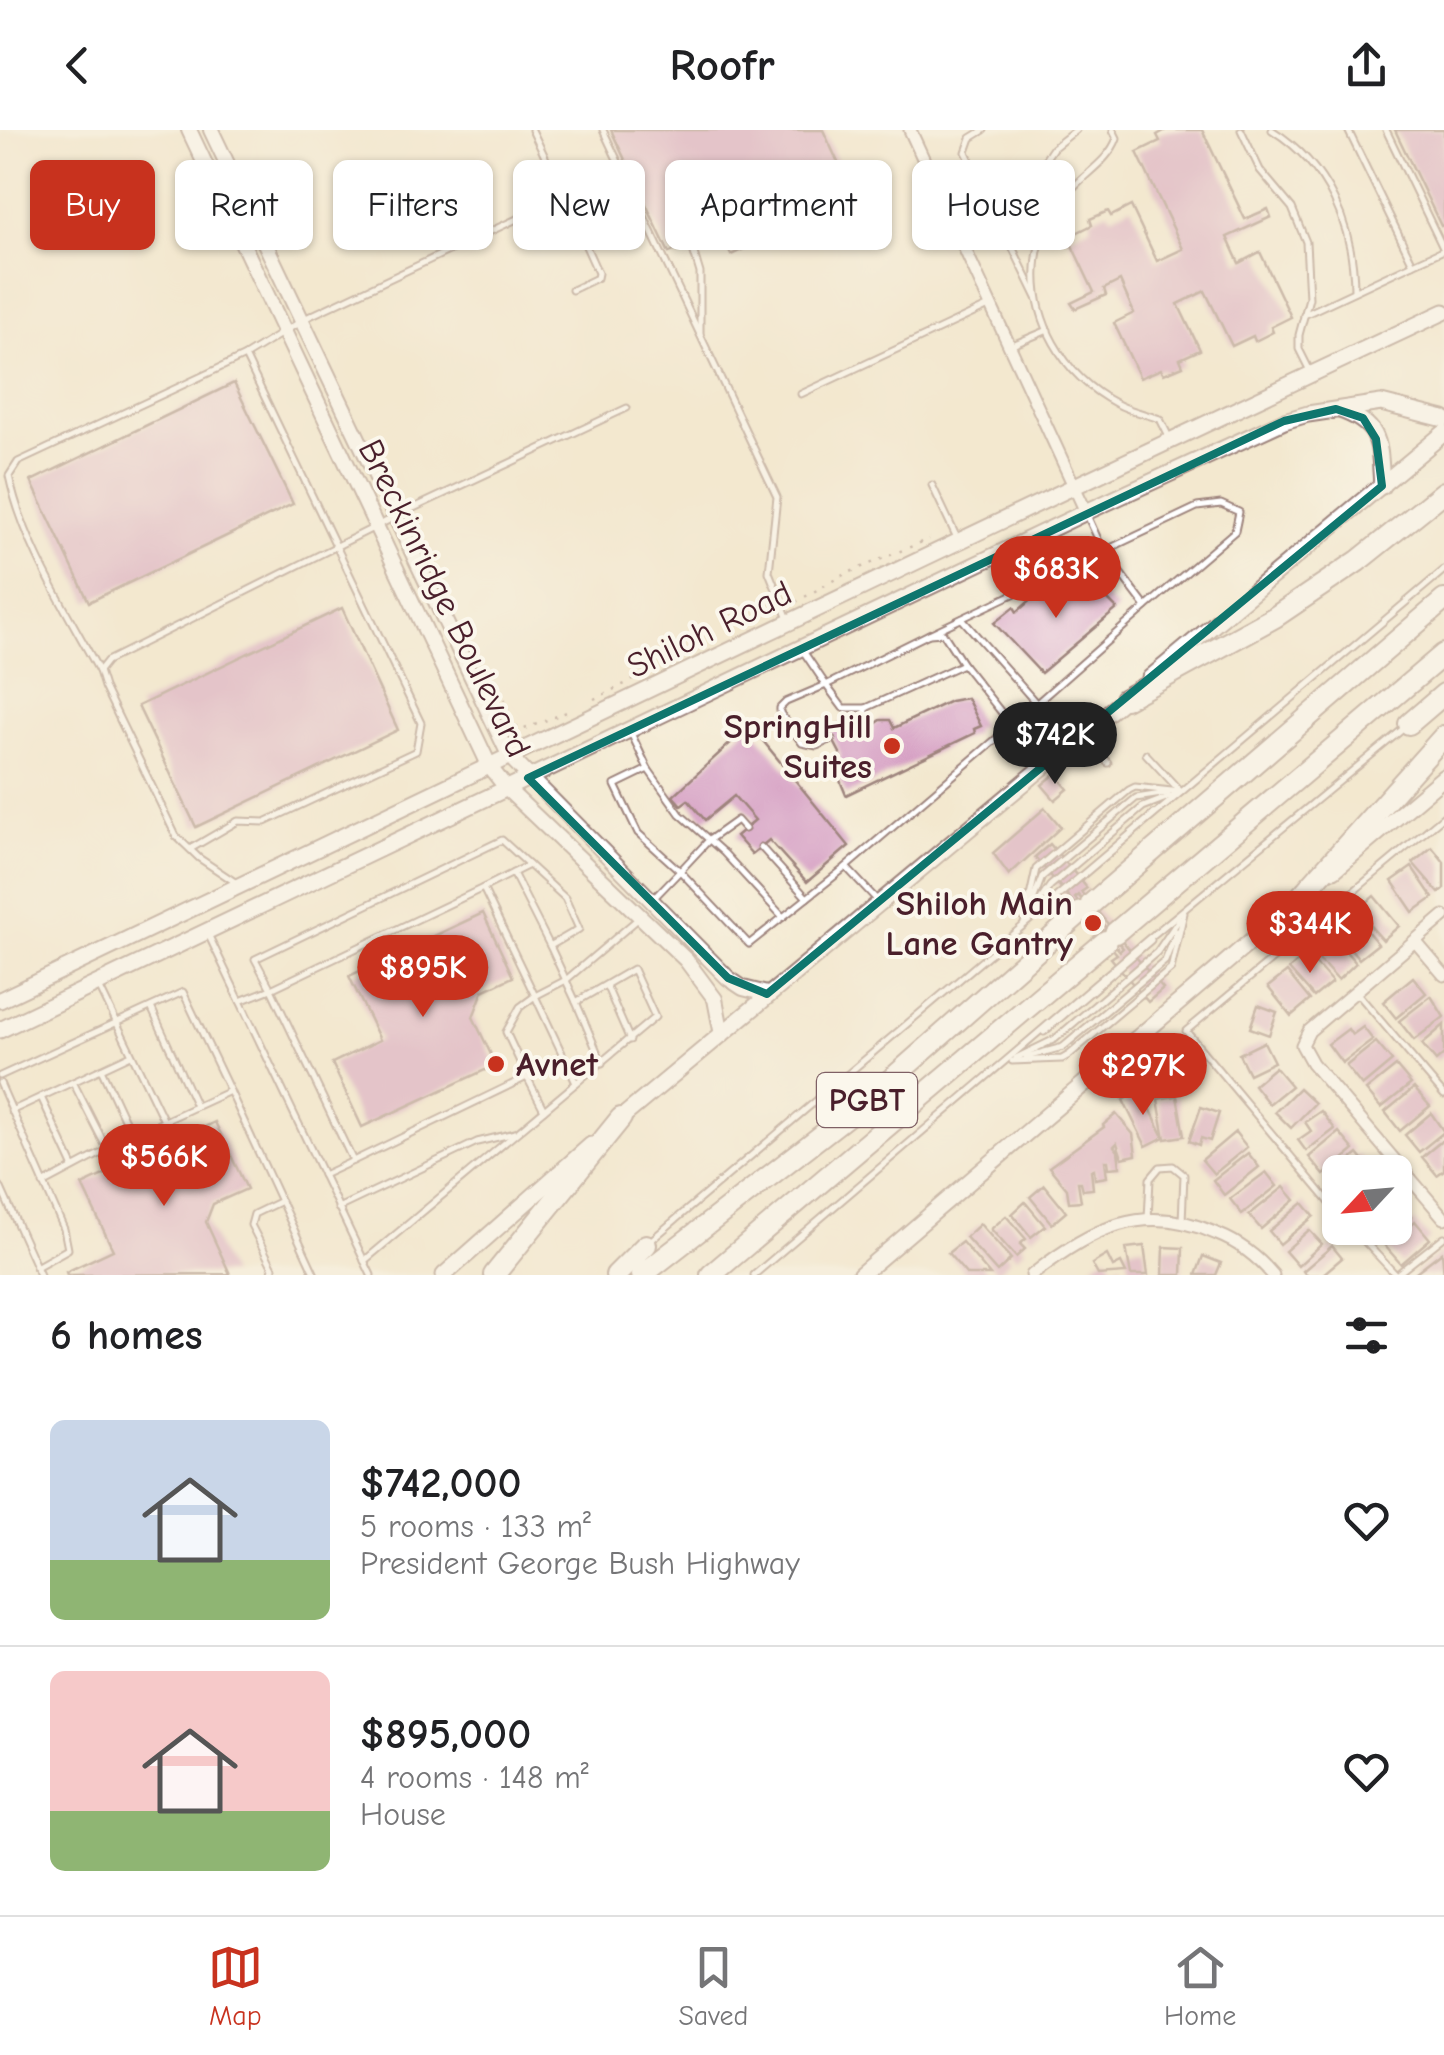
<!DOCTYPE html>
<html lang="en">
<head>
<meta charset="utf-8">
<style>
  :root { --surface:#fff; --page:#f6f6f6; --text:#202124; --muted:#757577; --line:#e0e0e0; --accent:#c8321e }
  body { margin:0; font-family:"Comic Neue",sans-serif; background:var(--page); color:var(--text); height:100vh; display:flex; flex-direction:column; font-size:38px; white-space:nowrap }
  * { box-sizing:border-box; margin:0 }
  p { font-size:32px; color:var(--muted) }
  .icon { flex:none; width:55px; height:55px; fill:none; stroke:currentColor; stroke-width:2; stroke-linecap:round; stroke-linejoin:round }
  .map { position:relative; height:1145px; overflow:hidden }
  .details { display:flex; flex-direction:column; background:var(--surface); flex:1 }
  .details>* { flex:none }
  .guide { position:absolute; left:30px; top:30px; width:1385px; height:90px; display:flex; gap:20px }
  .needle { width:65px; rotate:244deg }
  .buttons { position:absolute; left:1322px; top:1025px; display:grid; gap:20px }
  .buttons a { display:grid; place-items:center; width:90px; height:90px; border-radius:15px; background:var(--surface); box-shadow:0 2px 8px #0004; font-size:50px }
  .price { position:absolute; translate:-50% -85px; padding:0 22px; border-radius:35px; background:var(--accent); color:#fff; font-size:32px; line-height:65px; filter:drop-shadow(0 2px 5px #0008) }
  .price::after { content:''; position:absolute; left:50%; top:60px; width:30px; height:22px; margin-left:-15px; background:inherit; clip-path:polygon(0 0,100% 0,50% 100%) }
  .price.selected { background:#222; color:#fff }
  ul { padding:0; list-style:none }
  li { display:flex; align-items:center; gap:30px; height:250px; padding:0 50px }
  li+li { border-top:2px solid var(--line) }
  li span { display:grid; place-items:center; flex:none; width:280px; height:200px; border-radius:15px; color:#555 }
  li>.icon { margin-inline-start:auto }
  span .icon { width:120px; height:120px; fill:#fffc; stroke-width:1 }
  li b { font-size:42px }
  h2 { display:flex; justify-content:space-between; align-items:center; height:120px; padding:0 50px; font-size:42px }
  .tag { padding:0 35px; border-radius:15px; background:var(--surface); box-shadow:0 2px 8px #0004; font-size:35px; line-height:90px }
  .tag.selected { background:var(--accent); color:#fff }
  header { display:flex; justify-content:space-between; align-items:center; height:130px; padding:0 50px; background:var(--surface); font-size:45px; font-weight:700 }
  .menu { display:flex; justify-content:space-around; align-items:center; height:140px; border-top:2px solid var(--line); background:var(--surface); font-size:28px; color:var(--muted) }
  .menu a { display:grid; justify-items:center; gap:5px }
  .menu .selected { color:var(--accent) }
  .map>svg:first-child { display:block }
  .building { fill:#d399c1; fill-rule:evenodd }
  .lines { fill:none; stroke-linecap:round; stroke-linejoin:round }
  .service-casing { stroke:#9e847d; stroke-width:9 }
  .minor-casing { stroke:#9e847d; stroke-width:15 }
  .tertiary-casing { stroke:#9e847d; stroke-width:18 }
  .secondary-casing { stroke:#9e847d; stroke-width:19 }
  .motorway-casing { stroke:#9e847d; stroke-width:24 }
  .path { stroke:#9e847d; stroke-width:2.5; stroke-dasharray:2.5 8; stroke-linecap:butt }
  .service { stroke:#fff; stroke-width:5 }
  .minor { stroke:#fff; stroke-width:11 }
  .tertiary { stroke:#fff; stroke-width:14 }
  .secondary { stroke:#fff; stroke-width:15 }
  .motorway { stroke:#fff; stroke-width:20 }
  .marked { fill:none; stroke:#0f766e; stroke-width:8; stroke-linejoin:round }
  .poi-dot { fill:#c8321e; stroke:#fbf7ec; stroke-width:4 }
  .labels { text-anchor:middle; stroke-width:8; stroke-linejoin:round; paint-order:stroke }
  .shield { fill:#fbf7ec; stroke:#7f6065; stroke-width:2.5 }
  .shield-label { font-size:32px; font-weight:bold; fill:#4a1f2b }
  .street-label { font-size:35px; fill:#4a1f2b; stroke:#fbf7ec }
  .poi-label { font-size:35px; font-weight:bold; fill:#4a1f2b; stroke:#fbf7ec; text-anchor:end }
</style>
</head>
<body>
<header><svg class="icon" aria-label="back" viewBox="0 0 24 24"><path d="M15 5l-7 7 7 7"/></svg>Roofr<svg class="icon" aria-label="share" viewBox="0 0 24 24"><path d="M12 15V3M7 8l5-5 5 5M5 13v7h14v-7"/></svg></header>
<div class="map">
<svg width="1444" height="1145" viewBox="0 0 1444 1145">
  <rect width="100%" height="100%" fill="#fbf7ec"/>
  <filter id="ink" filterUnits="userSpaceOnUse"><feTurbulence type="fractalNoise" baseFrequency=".01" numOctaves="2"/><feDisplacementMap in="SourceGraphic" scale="20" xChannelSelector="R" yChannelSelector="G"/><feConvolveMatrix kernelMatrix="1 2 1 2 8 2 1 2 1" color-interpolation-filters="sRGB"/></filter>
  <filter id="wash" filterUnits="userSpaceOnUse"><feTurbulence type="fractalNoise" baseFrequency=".0048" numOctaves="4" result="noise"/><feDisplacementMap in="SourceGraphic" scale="40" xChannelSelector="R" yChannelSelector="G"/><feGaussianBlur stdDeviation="2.25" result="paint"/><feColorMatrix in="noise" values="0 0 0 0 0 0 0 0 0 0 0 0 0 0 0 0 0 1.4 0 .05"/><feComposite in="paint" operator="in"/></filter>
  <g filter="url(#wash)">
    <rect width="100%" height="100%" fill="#f3e8cf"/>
    <g id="blocks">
      <g class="building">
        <path d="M611,0H823L854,67L731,125L719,99L669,123Z"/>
        <path d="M1166,0H1202L1245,89L1268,79L1271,87L1227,107L1239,133L1260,122L1291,187L1271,197L1273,202L1255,211L1253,206L1232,216L1205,161L1178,174L1200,220L1180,229L1183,236L1164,244L1161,239L1140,248L1114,193L1134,183L1120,151L1104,159L1106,165L1075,179L1071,173L1094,162L1068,107L1092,95L1090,89L1108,81L1111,86L1131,76L1157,131L1183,119L1137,22L1160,11L1157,5Z"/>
        <path d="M1395,0H1444V95L1441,96Z"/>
        <path d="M234,253L293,374L89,472L31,351Z"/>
        <path d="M1081,443L1117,479L1041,543L994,493L1014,477L1017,482L1035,466L1039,471L1058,455L1061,460Z"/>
        <path d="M342,478L398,600L196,697L138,576Z"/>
        <path d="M967,568L981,596L974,599L975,603L846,665L832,631L840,628V623L828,600L856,586L864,603L873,602L871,597L881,590H890L894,598L950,571Z"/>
        <path d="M750,595L849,716L807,752L769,710L752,724L736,706L755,690L734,666L705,690L688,670L681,675L673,666Z"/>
        <path d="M1055,644L1068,659L1055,670L1042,655Z"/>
        <path d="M1045,678L1061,697L1009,745L993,723Z"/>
        <path d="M1050,714L1087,758L1081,762L1163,859L1148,872L1111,828L1117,824L1035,727ZM1078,765L1123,818L1120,821L1075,768Z"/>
        <path d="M1432,717L1444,732V759L1439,763L1413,733Z"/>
        <path d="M1412,737L1433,768L1413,782L1392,751Z"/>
        <path d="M1374,766L1399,796L1383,810L1357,781Z"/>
        <path d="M483,783L513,847L483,861L473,887L496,935L362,997L332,933L380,910L349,846Z"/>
        <path d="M1353,784L1378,814L1359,829L1335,799Z"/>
        <path d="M1322,811L1333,823L1341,816L1356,833L1338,850L1311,821Z"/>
        <path d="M1307,824L1332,852L1314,867L1289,839Z"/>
        <path d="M1287,842L1310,870L1291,886L1268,857Z"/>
        <path d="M1413,847L1426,863L1396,888L1383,872Z"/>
        <path d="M1431,866L1444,887L1414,910L1399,891Z"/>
        <path d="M1258,875L1277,882L1269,905L1250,898Z"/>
        <path d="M1444,895V924L1436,931L1422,914Z"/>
        <path d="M1363,897L1373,910L1342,933L1328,914L1348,899L1352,905Z"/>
        <path d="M1264,912L1274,932L1249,944L1239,924Z"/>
        <path d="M1376,912L1392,931L1362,956L1346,936Z"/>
        <path d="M1396,936L1411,954L1381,978L1366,960Z"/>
        <path d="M1275,937L1291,956L1269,974L1254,955Z"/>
        <path d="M1299,958L1315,973L1291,998L1275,982Z"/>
        <path d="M1414,958L1430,976L1400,1001L1385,982Z"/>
        <path d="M1141,960L1164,1007L1146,1016L1123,970Z"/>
        <path d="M1177,966L1184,1006L1165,1009L1158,969Z"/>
        <path d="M1201,977L1219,983L1210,1011L1201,1008L1199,1015L1189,1011Z"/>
        <path d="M1321,981L1335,999L1306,1021L1298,1010L1311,1001L1305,992Z"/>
        <path d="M1431,983L1444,1002L1419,1022L1405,1005Z"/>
        <path d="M1116,984L1133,1004L1136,1025L1122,1028L1117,1013L1114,1016L1118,1021L1120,1037L1109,1038L1108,1031H1105L1107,1047L1095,1049L1094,1039L1091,1040L1093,1059L1083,1060L1081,1052H1078L1081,1071L1069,1072L1067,1059L1049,1037L1104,997L1103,995Z"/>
        <path d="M215,992L247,1059L213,1074L206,1092L230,1144L67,1145L66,1142L113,1120L82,1055Z"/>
        <path d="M1235,1002L1247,1017L1214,1044L1202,1030Z"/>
        <path d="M1339,1002L1354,1020L1324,1045L1309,1027Z"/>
        <path d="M1444,1009V1040L1437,1045L1422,1027Z"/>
        <path d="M1248,1023L1259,1037L1224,1065L1213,1050Z"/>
        <path d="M1358,1024L1373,1042H1340V1064L1328,1049Z"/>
        <path d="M1266,1042L1277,1056L1242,1084L1230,1069Z"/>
        <path d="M1044,1055L1066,1082L1052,1094L1030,1067Z"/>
        <path d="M1284,1057L1295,1070L1261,1099L1249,1085Z"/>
        <path d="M1395,1069L1411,1087L1381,1113L1367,1098H1395Z"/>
        <path d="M1025,1072L1045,1096L1031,1107L1012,1084Z"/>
        <path d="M1303,1073L1314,1086L1280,1114L1269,1101Z"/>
        <path d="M1006,1086L1026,1109L1020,1114L1025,1119L1016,1127L991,1099Z"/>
        <path d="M1415,1091L1430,1109L1401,1134L1385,1116Z"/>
        <path d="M980,1094L1011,1129L997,1142L966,1107Z"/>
        <path d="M1309,1100L1322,1114L1298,1136L1285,1121Z"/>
        <path d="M962,1112L990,1145H967L948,1123Z"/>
        <path d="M1144,1116L1148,1145H1131L1126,1118Z"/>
        <path d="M1332,1116L1342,1128L1322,1145H1306L1303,1141Z"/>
        <path d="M1164,1117L1183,1118L1182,1145H1163Z"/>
        <path d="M1442,1122L1444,1145H1412Z"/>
        <path d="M1107,1125L1113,1137L1121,1133L1126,1143L1098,1145L1092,1134Z"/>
        <path d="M1203,1126L1221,1133L1216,1145H1196Z"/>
      </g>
    </g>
  </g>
  <g filter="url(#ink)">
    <use href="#blocks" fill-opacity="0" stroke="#9e847d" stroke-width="2.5"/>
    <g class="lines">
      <g class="service-casing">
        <g id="service">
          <path d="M603,0L777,367L769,442L788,489"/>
          <path d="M984,0L971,8L966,22L1037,168"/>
          <path d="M1113,0L1117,8C1108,34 1077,47 1062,71C1052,87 1039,108 1037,127C1029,188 1063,246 1117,274C1130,281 1146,284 1160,289L1169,307"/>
          <path d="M1241,0L1260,40L1292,78L1306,112L1309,168L1299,205V219L1310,241"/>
          <path d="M1272,0C1328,35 1354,97 1354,161"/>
          <path d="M1386,0L1444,120L1413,134"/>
          <path d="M561,61L598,143L597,148L572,160"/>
          <path d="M1000,96L1053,18L1076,0"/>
          <path d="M691,113L700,143V203"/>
          <path d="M1304,185L1413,134L1348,0"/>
          <path d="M1010,216L1048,200"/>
          <path d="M801,264L989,176"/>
          <path d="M932,355L957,408"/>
          <path d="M962,489L1036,573"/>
          <path d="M929,504L1197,377L1221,374L1239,382L1235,401L1146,477L1103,420L1087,385"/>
          <path d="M803,521L826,555L929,504L943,503L963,534L1005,587L1003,603L846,737"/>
          <path d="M99,541C66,479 24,416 9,346L18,332L245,226L308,187L553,72L560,62L558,54L532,0"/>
          <path d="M860,595L866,590V578"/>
          <path d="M1005,601L1146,477"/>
          <path d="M631,603L648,639L615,655L638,703L680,741L709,710L737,690L745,699"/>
          <path d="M832,609L817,616L802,613L780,583V578L786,572L826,555L843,578H866L963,534"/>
          <path d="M1090,612L1108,633"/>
          <path d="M1146,624L1181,662"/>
          <path d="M648,639L680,684L724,723L783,787"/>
          <path d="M761,717L807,768"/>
          <path d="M190,719L238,691L265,692L416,621L421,593L245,226"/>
          <path d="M513,743L550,816"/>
          <path d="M238,754L199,728L176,706L104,557L99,541L107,531L403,383L627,278"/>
          <path d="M483,758L529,735"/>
          <path d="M1056,767L1154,684"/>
          <path d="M653,769L680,741L749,814L846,737L877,770"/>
          <path d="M1030,778L1042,747L1136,668L1168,663"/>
          <path d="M1028,788L1050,756L1143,677L1174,665"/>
          <path d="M1024,794L1036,739L1129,660L1135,657L1181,662"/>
          <path d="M208,804L371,1145"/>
          <path d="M98,854L164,991"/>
          <path d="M606,855L630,910"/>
          <path d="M1358,864L1444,965"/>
          <path d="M240,871L271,859L255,829L502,710L565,768L579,799L550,816L576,872L633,839L655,887L364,1131"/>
          <path d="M576,872L602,933"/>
          <path d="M151,877L196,976"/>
          <path d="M1044,902L1151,810"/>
          <path d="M1026,927L1063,917L1165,831L1177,801"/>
          <path d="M1016,928L1055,909L1157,822L1180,788"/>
          <path d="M1012,931L1062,929L1069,925L1171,839L1184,783"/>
          <path d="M101,939L132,1006"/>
          <path d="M0,946L183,862L230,961L145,1000L43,1054"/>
          <path d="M527,947L506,902L520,877L535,866L576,953"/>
          <path d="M73,952L107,1019"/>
          <path d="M0,953L64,1099L68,1119L36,1137"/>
          <path d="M230,961L315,1145"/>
          <path d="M41,967L73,1036"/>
          <path d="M544,980L527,947L353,1031L271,859L483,758L535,866L566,850L639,788"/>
          <path d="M11,981L131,925"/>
          <path d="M323,1045L353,1031"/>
          <path d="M0,1056L40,1145"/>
          <path d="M338,1078L477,1012L515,1003"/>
          <path d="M1340,1085L1186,901L1444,686"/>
          <path d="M1148,1089L1150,1049L1160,1037L1173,1036L1184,1045L1182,1091"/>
          <path d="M1352,1098L1396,1145L1444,1107"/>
          <path d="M649,1112L1444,440"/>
          <path d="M271,1145L273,1138L251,1095L254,1084L281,1071"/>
          <path d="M754,1145L1147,810L1403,599"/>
        </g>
      </g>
      <g class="minor-casing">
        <g id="minor">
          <path d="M910,0L1086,382"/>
          <path d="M1444,786L1309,901L1302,915L1312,933L1444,1088"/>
          <path d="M1415,811L1444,845"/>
          <path d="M1032,1145C1091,1098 1144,1071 1217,1104C1240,1113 1257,1126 1273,1145"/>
        </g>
      </g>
      <g class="tertiary-casing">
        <g id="tertiary">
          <path d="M189,0L490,637L507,659L686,830L715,869L722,905"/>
          <path d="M211,0L510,627L728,848L743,858L767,864"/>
        </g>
      </g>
      <g class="secondary-casing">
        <g id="secondary">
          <path d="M1340,280C1383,295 1379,315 1382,356"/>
          <path d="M1150,548L1444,303"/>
          <path d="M1334,740L1444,647"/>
          <path d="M0,870C482,641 961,407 1444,182"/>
          <path d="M0,900L1086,382L1284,291L1308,284L1381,273L1444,289"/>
          <path d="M615,993L1132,563"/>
          <path d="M444,1145L591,1015"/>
          <path d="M860,1145L1298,771"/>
        </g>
      </g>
      <g class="motorway-casing">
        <g id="motorway">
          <path d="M1125,569L1275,487L1358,431L1444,362"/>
          <path d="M1409,594L1444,564"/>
          <path d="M1091,774L1444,470"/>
          <path d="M1293,775L1444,606"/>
          <path d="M1115,803L1444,524"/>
          <path d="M494,1145L621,988"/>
          <path d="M616,1145L646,1115"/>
          <path d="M642,1145L870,968L1081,782"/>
          <path d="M711,1145L1106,811"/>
        </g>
      </g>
      <g class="path">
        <path d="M251,49L260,61L266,82"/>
        <path d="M796,472L841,446L929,409"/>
        <path d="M667,535L684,522L704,516"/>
        <path d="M490,553L505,570L510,593L522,600L569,581"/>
        <path d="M594,569L637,548"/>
      </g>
      <use href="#service" class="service"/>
      <use href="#minor" class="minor"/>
      <use href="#tertiary" class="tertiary"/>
      <use href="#secondary" class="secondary"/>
      <use href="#motorway" class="motorway"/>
    </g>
  </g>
  <path d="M0 0H1444V1145H0ZM1336,279L1363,288L1376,309L1382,356L767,864L728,848L528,648L1284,291Z" fill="#f3e8cf" fill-opacity=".55" fill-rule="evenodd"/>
  <path class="marked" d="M1336,279L1363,288L1376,309L1382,356L767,864L728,848L528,648L1284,291Z"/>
  <g class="poi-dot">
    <circle cx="892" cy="616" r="10"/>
    <circle cx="1093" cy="793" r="10"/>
    <circle cx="496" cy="934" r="10"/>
  </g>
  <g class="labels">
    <rect class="shield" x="817" y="943" width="100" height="54" rx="8"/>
    <g class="shield-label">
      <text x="867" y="981">PGBT</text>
    </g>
    <g class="street-label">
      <text transform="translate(445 468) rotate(64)" y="12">Breckinridge Boulevard</text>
      <text transform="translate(709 499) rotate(-26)" y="12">Shiloh Road</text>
    </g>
    <g class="poi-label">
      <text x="872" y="608">SpringHill<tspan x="872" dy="40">Suites</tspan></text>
      <text x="1073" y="785">Shiloh Main<tspan x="1073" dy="40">Lane Gantry</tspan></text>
      <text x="516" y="946" text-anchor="start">Avnet</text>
    </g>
  </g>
</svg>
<div class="buttons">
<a><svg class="needle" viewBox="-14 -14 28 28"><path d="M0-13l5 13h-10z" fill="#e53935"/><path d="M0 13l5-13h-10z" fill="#757577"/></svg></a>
</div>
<b class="price" style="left:1056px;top:491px">$683K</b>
<b class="price selected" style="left:1055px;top:657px">$742K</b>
<b class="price" style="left:1310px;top:846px">$344K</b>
<b class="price" style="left:423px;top:890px">$895K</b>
<b class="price" style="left:1143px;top:988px">$297K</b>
<b class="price" style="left:164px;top:1079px">$566K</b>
<div class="guide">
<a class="tag selected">Buy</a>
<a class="tag">Rent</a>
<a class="tag">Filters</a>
<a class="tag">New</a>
<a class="tag">Apartment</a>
<a class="tag">House</a>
</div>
</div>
<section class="details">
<h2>6 homes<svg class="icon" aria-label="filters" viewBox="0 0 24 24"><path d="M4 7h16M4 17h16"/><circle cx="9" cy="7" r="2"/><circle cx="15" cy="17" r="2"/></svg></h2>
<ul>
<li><span style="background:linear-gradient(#c9d6e8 70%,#8fb573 0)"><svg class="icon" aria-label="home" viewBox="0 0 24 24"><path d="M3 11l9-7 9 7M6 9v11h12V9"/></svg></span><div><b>$742,000</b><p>5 rooms · 133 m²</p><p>President George Bush Highway</p></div><svg class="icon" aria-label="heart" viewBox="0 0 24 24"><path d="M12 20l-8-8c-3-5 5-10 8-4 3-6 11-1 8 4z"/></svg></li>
<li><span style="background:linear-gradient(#f6c9c9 70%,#8fb573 0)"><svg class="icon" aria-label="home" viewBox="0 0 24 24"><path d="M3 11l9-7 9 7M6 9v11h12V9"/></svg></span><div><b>$895,000</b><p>4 rooms · 148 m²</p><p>House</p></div><svg class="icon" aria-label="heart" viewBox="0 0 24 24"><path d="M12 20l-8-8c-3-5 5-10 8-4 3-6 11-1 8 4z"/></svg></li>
</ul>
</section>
<nav class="menu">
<a class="selected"><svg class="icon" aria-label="map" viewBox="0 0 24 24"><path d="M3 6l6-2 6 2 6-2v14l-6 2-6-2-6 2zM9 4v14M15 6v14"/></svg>Map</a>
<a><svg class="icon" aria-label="saved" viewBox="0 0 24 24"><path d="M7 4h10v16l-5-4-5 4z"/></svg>Saved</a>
<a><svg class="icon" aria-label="home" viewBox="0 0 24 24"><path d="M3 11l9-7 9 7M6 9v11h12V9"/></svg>Home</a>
</nav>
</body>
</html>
